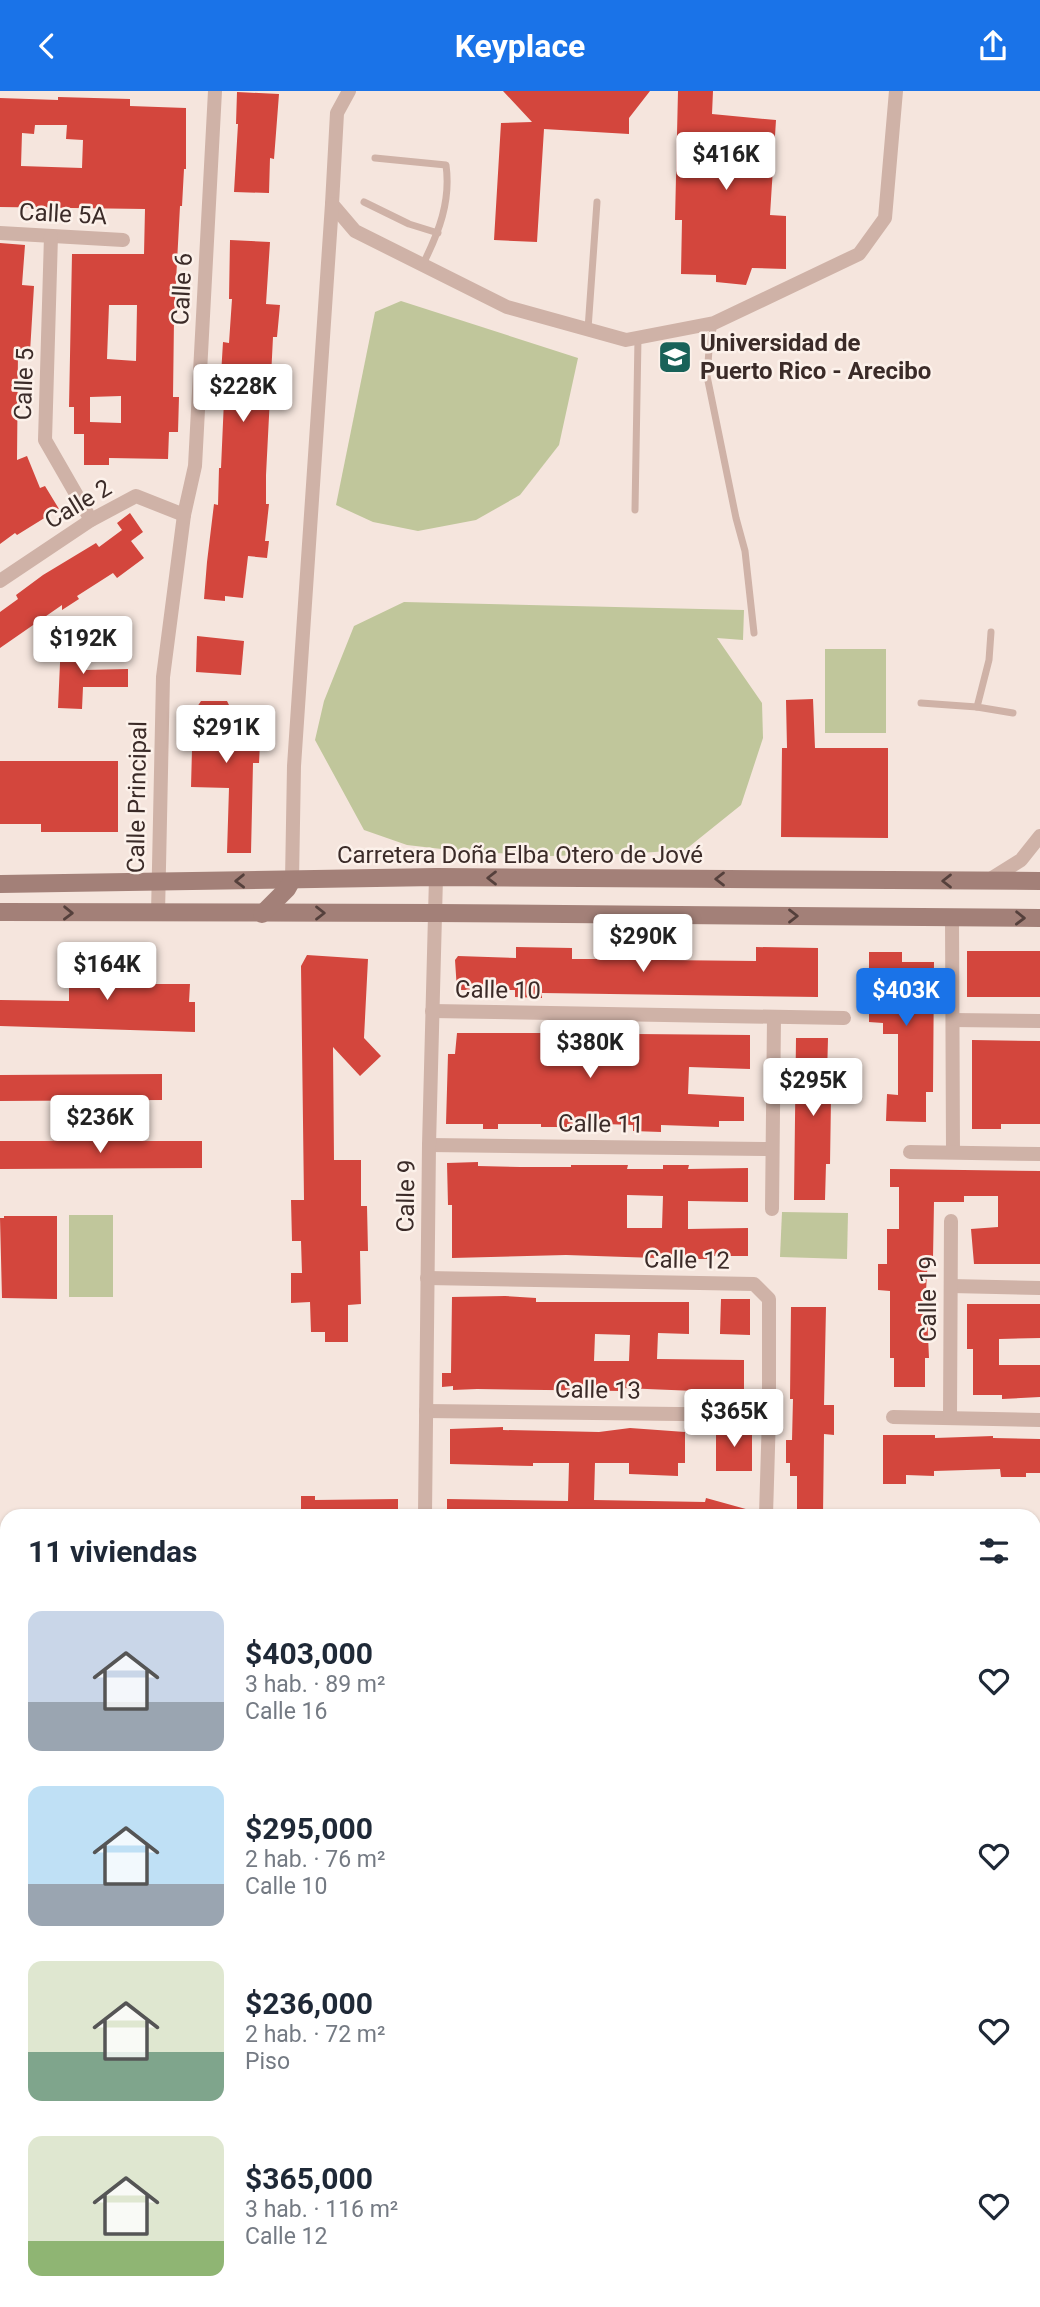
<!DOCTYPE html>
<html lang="es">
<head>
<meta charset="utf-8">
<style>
  :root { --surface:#fff; --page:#f2f2f3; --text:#1f2937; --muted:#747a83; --accent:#1a73e8 }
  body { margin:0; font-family:Roboto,sans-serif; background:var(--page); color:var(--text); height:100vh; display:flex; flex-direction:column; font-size:26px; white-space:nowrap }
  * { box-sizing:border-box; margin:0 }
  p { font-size:23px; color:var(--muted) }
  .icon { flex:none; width:38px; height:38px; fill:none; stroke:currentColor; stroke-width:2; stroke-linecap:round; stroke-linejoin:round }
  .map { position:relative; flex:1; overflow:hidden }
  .sheet { position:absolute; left:0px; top:1418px; width:1041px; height:800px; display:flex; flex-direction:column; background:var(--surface); border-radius:21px 21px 0 0; box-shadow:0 2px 5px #0004 }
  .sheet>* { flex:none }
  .price { position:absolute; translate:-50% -60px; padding:0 16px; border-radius:7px; background:#fff; color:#222; font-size:23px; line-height:46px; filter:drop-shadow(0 2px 4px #0008) }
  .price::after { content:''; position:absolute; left:50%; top:42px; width:21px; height:16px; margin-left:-10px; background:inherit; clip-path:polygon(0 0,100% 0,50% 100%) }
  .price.on { background:var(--accent); color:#fff }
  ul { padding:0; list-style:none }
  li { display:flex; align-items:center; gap:21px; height:175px; padding:0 28px }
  li span { display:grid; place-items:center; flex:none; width:196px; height:140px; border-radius:14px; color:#555 }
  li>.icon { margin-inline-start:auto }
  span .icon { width:84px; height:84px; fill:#fffc; stroke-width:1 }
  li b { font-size:30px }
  h2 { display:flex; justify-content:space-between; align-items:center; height:84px; padding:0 28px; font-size:30px }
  header { display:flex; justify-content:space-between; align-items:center; height:91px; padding:0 28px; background:var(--accent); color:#fff; font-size:32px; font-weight:700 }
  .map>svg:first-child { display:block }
  .green { fill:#c0c69b }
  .building { fill:#d3463d; fill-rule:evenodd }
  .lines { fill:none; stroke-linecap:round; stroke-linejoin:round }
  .lane { stroke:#cfb2a7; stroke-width:7 }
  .street { stroke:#cfb2a7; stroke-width:14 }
  .secondary { stroke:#a38078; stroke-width:18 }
  .oneway { stroke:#55403c }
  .labels { text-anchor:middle; stroke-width:5; stroke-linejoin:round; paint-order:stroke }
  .street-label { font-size:24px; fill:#3b2b28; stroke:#fcf1ea }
  .poi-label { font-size:24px; font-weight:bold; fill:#3b2b28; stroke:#fcf1ea; text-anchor:start }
</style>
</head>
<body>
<header><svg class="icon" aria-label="back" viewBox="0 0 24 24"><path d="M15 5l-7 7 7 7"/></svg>Keyplace<svg class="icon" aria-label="share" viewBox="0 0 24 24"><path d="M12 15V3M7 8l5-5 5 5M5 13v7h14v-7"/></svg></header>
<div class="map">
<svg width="1040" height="2216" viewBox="0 0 1040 2216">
  <rect width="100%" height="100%" fill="#f5e5dd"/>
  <g class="green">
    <path d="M401,210L578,267L559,354L520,404L476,429L418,440L373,431L336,414L375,221Z"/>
    <path d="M404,511L744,519L743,549L717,547L762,612L763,647L741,714L685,759L624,763L550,765L459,760L407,754L364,739L315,649L324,610L354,535Z"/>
    <rect x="825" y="558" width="61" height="84"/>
    <path d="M782,1121L848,1122L847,1168L780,1166Z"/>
    <rect x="69" y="1124" width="44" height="82"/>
  </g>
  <g class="building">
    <path d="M503,0H650L629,27V43L544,38L537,151L494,149L501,32L532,31Z"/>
    <path d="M678,0H713L712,23L776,29L770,124L786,125V178L752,177L746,194L716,191V184L681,183L682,129H675Z"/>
    <path d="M237,1L279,3L274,68L270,67L269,102L234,101L238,33H236Z"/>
    <path d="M58,6L130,8V15L186,17V78H184L182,115H180L174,228L173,306H179L178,341H169L168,368L109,367V374H84V343H74V316H69L72,163H144L145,118L0,116V7L58,9ZM35,34H67L66,48L83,49L82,77L21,75L22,42L34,43ZM109,214H137L136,270L107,268ZM121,305V332L90,331V306Z"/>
    <path d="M230,149L270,151L266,213L280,214L277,246H273L271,286L266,384V413H269L265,450H269L267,467L248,465L243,507L225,505V510L204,508L207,471L214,413L218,414L219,377H221L224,309H216L217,284H221L223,251L229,252L232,208H229Z"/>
    <path d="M0,152L25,154L22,194L34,195L30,261L18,260L17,369L27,365L40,397L45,395L59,418L17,444L15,442L0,453Z"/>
    <path d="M130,422L143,441L131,450L144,467L117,487L113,482L77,505L79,508L62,519V514L0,557V521L18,508L16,504L43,484L96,452L99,456L122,439L117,432Z"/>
    <path d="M197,545L244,550L241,584L196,581Z"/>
    <path d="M61,550L85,551L84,579L128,578V596H83L82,618L58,617Z"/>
    <path d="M813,608L815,657H888V747L781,746L782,657H787L786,609Z"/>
    <path d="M201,610H227L234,624L252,625L251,652H260L259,672H253L251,762H227L229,697L191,696L193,622Z"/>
    <path d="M0,670H118V741H41V733H0Z"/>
    <path d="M516,856L572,857V868H637V856H663V869L756,870V856L818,857V906L542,902V907L515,906V899H457L455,869L458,865L516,867Z"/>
    <rect x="967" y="860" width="73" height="46"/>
    <path d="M869,861H902V871H934L933,1001H926V1031L886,1030L887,1003L898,1004V943H883V932L869,931Z"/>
    <path d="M307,864L368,868L364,947L381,965L360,985L333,956L334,1069H361V1115H367L368,1160H360L361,1213L348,1214V1251H325V1241H311L310,1211L291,1212V1182H302L301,1150H292L291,1109H304L301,875Z"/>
    <path d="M69,865L113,866V870L134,871L135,893H190L189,911H195V941L0,935V909L69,910Z"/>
    <path d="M457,942H571V944L635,946L636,943L750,944V978L689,976L688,1003L744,1006V1030H719V1036L661,1034V1041L633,1040V1034L605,1033H567V1036H541V1033H498V1038H483V1033H446L448,963H455Z"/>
    <path d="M796,947H828L827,986H841V1007H831L830,1073H826L825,1109H794Z"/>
    <path d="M972,949L1040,950V1033H1001V1038H972Z"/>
    <path d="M162,983V1009L0,1010V984Z"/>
    <path d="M0,1050H202V1077L0,1078Z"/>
    <path d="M478,1071V1075L520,1076H571V1074H628L627,1078H663V1074H689L688,1078L748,1077V1111L688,1110V1138L748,1137V1165H714V1168H686L566,1164L452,1167V1114H448L447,1072ZM627,1104L663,1105L662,1137H627Z"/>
    <path d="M890,1078L1040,1080V1173H974L971,1138L998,1136V1105H964V1111H934L933,1167H928L926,1200L929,1267H925V1296H894V1267H890V1200L878,1199V1173H887V1138H899V1096H890Z"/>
    <path d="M4,1125H57V1208L2,1207L0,1127H4Z"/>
    <path d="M505,1205L536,1207V1211H689V1243L658,1242L657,1268L744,1269V1302L623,1297L622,1300L477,1298L453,1299V1295L442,1296V1282H451L452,1206ZM595,1243L630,1244L629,1270H594Z"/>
    <path d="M721,1208H750V1244L720,1243Z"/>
    <path d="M967,1213H1040V1247L999,1248V1274H1040V1306L1002,1308V1304H973V1258H967Z"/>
    <path d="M791,1216H826L824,1314H834V1344L824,1343L823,1424H797V1385H790V1372H786V1349H792L793,1308H790Z"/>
    <rect x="716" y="1335" width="36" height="45"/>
    <path d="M503,1336V1339L599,1341L630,1337L685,1341V1372H678V1385L629,1383V1372H595L594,1409L705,1411L706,1407L753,1420L752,1424H447V1408L568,1410L569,1372H533V1375L450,1373V1338Z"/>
    <path d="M883,1344H935V1347L993,1345V1347L1040,1348V1382H1026V1386H1001L1000,1378L934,1380V1385L906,1384V1393H883Z"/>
    <path d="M301,1405H315V1409L398,1408V1424H301Z"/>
  </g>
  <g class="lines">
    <g class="lane">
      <path d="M375,67L446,74C451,110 439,141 423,173"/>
      <path d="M364,111L409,133L438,142"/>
      <path d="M714,232L709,259L707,285L736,427L745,460L754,542"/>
      <path d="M588,238L597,111"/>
      <path d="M635,419L638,247"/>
      <path d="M991,541L989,569L977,616L1013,622"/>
      <path d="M921,612L977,616"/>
    </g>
    <g class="street">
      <path d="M349,0L337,22L332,113L355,140L507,216L626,249L714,232L859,163L885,127L896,0"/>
      <path d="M0,142L123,149"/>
      <path d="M51,145L45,349L91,429"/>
      <path d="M0,490L91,429L136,405L184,424"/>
      <path d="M292,789L294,675L332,113"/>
      <path d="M989,789L1021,769L1040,745"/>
      <path d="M158,823L163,586L184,424L195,375L215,0"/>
      <path d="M952,826L953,1060"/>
      <path d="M432,920L844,927"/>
      <path d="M953,929L1040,930"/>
      <path d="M429,1054L772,1058"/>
      <path d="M910,1061L1040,1063"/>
      <path d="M772,1118L774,926"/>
      <path d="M427,1187L754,1193L769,1208V1324L766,1424"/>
      <path d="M951,1195L1040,1197"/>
      <path d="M426,1320L769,1324"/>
      <path d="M893,1326L1040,1329"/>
      <path d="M950,1327L951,1130"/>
      <path d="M425,1424L429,1054L436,786"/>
      <path d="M1034,1570L1040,1558"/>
      <path d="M1034,1593L1040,1596"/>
      <path d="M0,1853L7,1855"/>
      <path d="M0,2069L7,2061"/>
      <path d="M820,2210L826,2216"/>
      <path d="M46,2216L52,2210"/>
      <path d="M537,2216L542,2210"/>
    </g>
    <g class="secondary">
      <path d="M0,793L436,786L1040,790"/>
      <path d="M0,821L435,822L1040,827"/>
      <path d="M262,823L287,798L292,789"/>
    </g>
  </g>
  <defs><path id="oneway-chevron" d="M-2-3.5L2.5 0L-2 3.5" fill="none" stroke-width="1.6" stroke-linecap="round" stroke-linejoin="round" transform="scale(1.75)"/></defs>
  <g class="oneway">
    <use href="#oneway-chevron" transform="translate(492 787) rotate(-180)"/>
    <use href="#oneway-chevron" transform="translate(720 788) rotate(-180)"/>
    <use href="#oneway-chevron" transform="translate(240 790) rotate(179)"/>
    <use href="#oneway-chevron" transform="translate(947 790) rotate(180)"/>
    <use href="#oneway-chevron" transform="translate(68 822) rotate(1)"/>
    <use href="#oneway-chevron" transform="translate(320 822)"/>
    <use href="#oneway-chevron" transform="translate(793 825)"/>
    <use href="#oneway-chevron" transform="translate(1020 827) rotate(1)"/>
  </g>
  <defs>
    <g id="university-square" transform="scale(1.75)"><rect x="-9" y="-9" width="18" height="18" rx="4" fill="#196259" stroke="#fcf1ea"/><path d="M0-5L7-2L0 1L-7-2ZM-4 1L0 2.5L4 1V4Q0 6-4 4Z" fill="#fff"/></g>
  </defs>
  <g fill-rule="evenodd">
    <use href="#university-square" x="675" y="266"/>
  </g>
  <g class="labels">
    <g class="street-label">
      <text transform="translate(63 123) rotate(3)" y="8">Calle 5A</text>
      <text transform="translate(182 198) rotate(-87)" y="8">Calle 6</text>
      <text transform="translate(24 293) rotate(-88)" y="8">Calle 5</text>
      <text transform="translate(78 413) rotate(-31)" y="8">Calle 2</text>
      <text transform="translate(137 706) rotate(-89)" y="8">Calle Principal</text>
      <text x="520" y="772">Carretera Doña Elba Otero de Jové</text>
      <text transform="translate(498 899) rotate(1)" y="8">Calle 10</text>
      <text transform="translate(601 1033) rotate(1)" y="8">Calle 11</text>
      <text transform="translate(406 1105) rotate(-89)" y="8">Calle 9</text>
      <text transform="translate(687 1169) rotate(1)" y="8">Calle 12</text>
      <text transform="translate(928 1208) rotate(-90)" y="8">Calle 19</text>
      <text transform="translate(598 1299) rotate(1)" y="8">Calle 13</text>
    </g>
    <g class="poi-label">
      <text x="700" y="260">Universidad de<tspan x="700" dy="28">Puerto Rico - Arecibo</tspan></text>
    </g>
  </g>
</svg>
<b class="price" style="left:726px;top:101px">$416K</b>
<b class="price" style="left:243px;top:333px">$228K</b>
<b class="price" style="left:83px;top:585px">$192K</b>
<b class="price" style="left:226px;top:674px">$291K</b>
<b class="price" style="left:643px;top:883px">$290K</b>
<b class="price" style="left:107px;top:911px">$164K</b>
<b class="price on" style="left:906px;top:937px">$403K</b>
<b class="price" style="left:590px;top:989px">$380K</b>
<b class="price" style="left:813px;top:1027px">$295K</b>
<b class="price" style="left:100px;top:1064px">$236K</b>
<b class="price" style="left:734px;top:1358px">$365K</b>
<section class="sheet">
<h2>11 viviendas<svg class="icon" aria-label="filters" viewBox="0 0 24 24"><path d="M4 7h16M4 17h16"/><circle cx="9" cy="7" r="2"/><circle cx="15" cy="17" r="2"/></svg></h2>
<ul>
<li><span style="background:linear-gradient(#c9d6e8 65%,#9aa5b1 0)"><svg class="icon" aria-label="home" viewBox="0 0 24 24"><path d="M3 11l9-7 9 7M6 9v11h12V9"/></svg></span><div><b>$403,000</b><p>3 hab. · 89 m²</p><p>Calle 16</p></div><svg class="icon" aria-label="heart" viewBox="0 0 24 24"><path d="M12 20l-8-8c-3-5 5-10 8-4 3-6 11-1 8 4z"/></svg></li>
<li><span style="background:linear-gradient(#bfe0f5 70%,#9aa5b1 0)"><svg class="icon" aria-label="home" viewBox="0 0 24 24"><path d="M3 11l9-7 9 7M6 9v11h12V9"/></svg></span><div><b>$295,000</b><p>2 hab. · 76 m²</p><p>Calle 10</p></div><svg class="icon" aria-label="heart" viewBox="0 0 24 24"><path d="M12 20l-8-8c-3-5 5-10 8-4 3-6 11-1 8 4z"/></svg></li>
<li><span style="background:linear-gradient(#dfe7d0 65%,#7fa58c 0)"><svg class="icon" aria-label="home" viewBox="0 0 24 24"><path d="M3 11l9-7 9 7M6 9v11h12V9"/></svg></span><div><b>$236,000</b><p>2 hab. · 72 m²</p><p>Piso</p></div><svg class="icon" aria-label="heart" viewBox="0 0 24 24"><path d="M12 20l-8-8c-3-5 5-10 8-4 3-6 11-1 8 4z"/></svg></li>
<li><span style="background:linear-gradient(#dfe7d0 75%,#8fb573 0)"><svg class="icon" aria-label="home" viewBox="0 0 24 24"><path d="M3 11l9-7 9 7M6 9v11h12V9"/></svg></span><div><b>$365,000</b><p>3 hab. · 116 m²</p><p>Calle 12</p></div><svg class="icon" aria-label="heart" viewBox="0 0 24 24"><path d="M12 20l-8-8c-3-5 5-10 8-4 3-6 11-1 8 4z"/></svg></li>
</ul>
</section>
</div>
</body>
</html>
